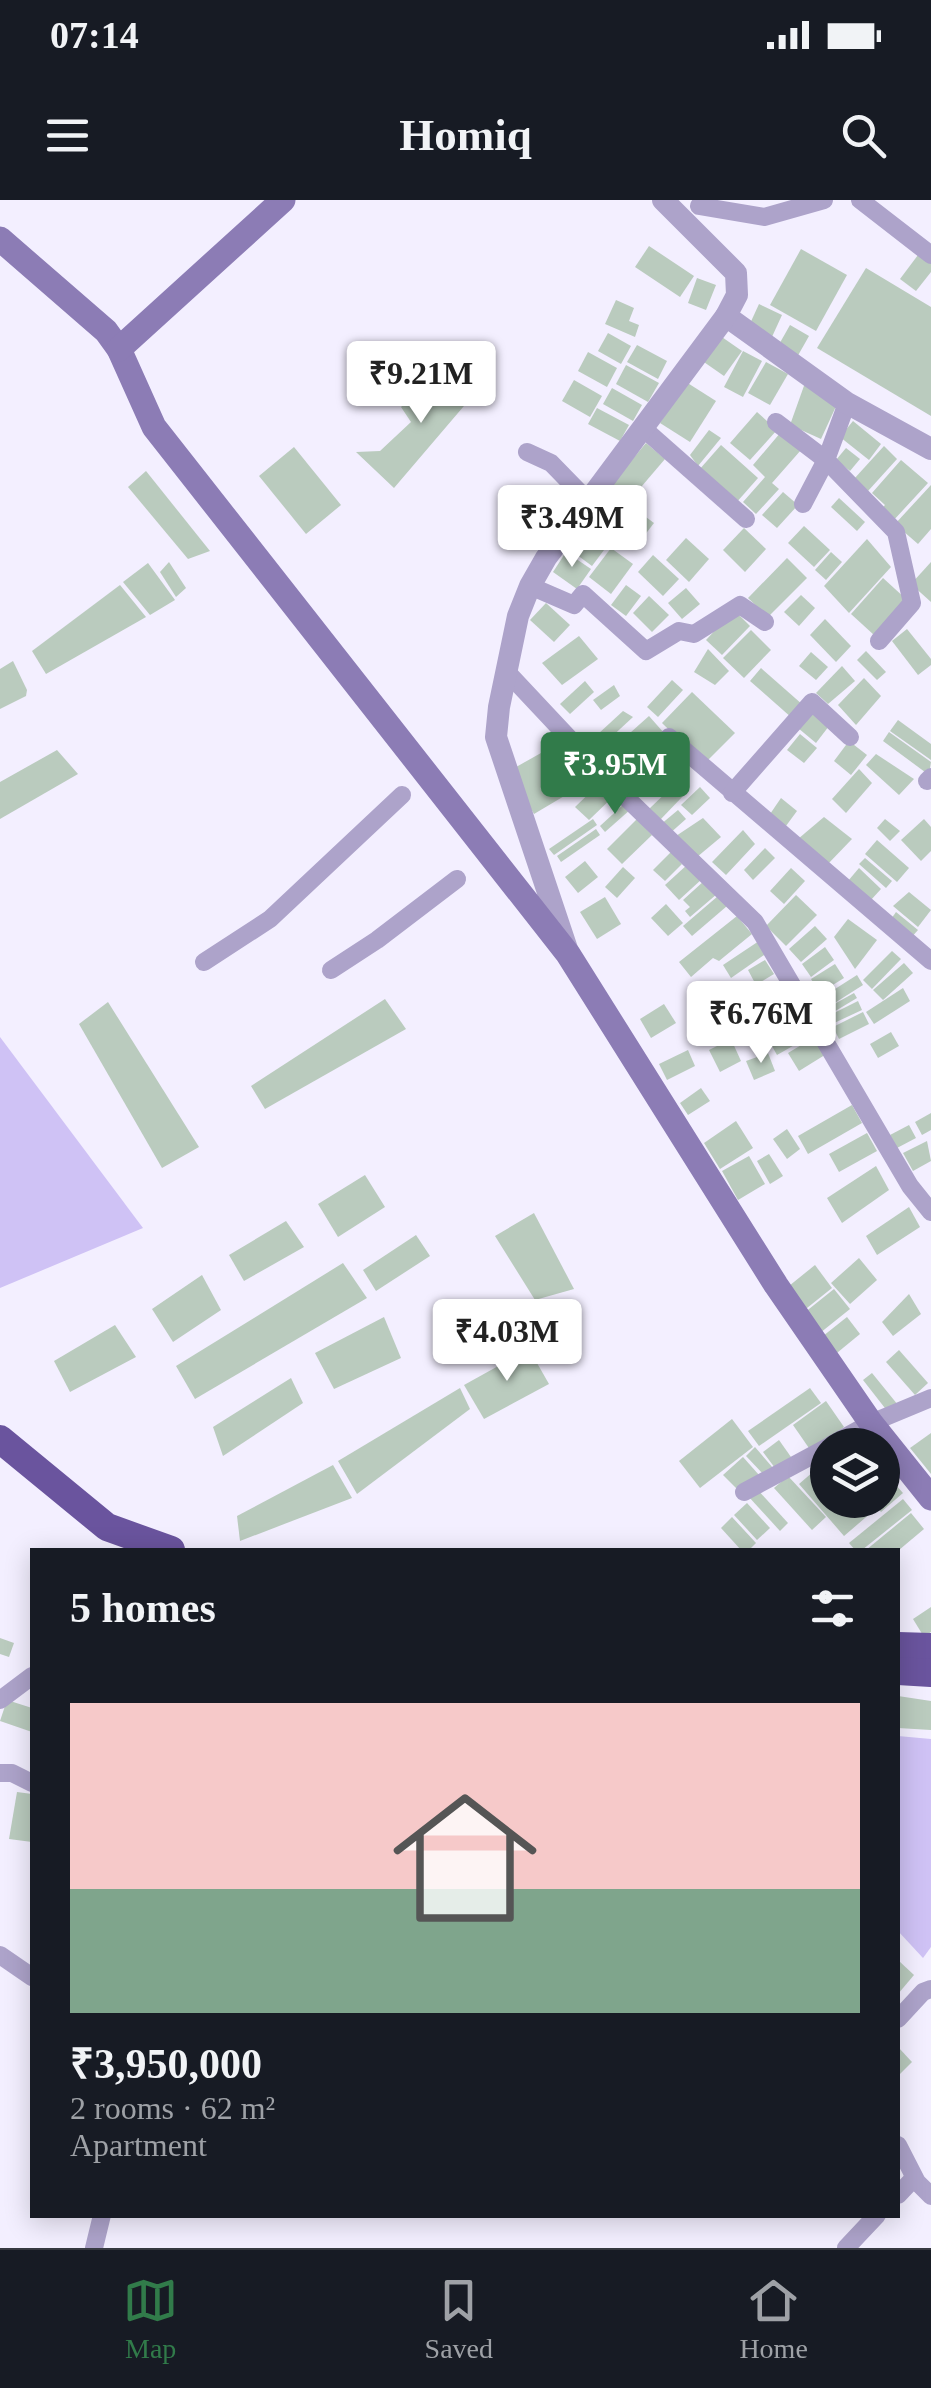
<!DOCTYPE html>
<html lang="en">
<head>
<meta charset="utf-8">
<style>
  :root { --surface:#171b24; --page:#20242c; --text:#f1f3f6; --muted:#9ea1a6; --line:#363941; --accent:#317b4a }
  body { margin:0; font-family:"Times New Roman",serif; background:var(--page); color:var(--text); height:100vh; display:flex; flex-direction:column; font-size:38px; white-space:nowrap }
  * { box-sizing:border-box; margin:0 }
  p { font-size:32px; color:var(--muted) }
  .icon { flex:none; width:55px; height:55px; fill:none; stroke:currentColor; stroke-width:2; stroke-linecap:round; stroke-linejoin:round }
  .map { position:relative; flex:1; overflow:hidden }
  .side { position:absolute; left:30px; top:1348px; width:870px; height:670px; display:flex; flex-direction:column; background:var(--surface); border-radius:0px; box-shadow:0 5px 25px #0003 }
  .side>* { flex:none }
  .fabs { position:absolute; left:810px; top:1228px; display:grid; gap:20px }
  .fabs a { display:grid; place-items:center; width:90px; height:90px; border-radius:50%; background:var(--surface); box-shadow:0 5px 25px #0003; font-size:50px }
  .price { position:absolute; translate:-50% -85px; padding:0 22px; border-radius:10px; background:#fff; color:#222; font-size:32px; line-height:65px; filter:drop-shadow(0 2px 5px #0008) }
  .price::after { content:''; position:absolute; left:50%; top:60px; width:30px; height:22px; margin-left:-15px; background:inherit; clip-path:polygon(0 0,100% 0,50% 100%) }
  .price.current { background:var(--accent); color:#fff }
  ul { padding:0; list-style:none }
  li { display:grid; align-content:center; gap:20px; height:530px; padding:0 40px }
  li+li { border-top:2px solid var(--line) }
  li span { display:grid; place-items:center; height:310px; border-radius:0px; color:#555 }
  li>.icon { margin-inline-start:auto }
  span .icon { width:180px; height:180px; fill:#fffc; stroke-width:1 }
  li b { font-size:42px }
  h2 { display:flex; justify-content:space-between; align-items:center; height:120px; padding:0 40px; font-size:42px }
  .status { display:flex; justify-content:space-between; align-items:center; height:70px; padding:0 50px; background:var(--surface); direction:ltr }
  .status svg { height:28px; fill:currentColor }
  header { display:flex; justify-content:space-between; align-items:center; height:130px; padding:0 40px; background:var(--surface); font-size:45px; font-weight:700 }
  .menu { display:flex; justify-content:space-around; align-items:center; height:140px; border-top:2px solid var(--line); background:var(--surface); font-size:28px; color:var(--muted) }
  .menu a { display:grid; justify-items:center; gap:5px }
  .menu .current { color:var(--accent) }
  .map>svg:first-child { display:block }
  .green { fill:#cfc2f5 }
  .building { fill:#bacbbe }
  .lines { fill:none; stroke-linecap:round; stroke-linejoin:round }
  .minor { stroke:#ada3ca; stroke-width:18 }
  .tertiary { stroke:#ada3ca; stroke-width:22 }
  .secondary { stroke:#8c7cb5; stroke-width:25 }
  .trunk { stroke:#6a549e; stroke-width:28 }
</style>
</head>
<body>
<div class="status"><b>07:14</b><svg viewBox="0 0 49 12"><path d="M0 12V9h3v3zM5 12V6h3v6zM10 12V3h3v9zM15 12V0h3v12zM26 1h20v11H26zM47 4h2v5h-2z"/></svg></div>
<header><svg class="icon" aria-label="menu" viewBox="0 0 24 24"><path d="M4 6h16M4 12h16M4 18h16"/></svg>Homiq<svg class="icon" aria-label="search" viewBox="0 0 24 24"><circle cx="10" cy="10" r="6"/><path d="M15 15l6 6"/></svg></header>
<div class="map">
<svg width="931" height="2048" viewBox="0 0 931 2048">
  <rect width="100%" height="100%" fill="#f3efff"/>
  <g class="green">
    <path d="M0,837L143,1028L0,1088Z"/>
    <path d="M898,1536L931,1539V1747L923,1758L898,1731Z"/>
  </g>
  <g class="building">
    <path d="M649,46L694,76L680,97L635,67Z"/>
    <path d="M801,49L847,75L816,131L770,105Z"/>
    <path d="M921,51L931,59V72L916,91L900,79Z"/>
    <path d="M866,68L931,107V216L817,148Z"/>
    <path d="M697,78L716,85L706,110L688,103Z"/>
    <path d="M616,100L634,108L629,121L639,125L635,137L605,124Z"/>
    <path d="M759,104L782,115L771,139L748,128Z"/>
    <path d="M790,125L809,136L796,159L777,148Z"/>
    <path d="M608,133L631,146L621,164L598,151Z"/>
    <path d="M719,135L742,151L724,176L701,160Z"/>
    <path d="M637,145L667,161L658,179L627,162Z"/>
    <path d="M743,151L762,161L743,197L724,187Z"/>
    <path d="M588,152L617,168L607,187L578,171Z"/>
    <path d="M766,162L788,174L770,205L748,193Z"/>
    <path d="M626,165L659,183L648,202L616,184Z"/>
    <path d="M463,171L481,186L394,288L356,252L380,251L411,222L401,207L436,175L449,191Z"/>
    <path d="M574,180L602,196L590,217L562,201Z"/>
    <path d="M686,182L716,201L690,242L660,223Z"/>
    <path d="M805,183L838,202L821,239L790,225Z"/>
    <path d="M612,188L642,205L633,221L603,204Z"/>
    <path d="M597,208L629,225L620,241L588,224Z"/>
    <path d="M757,212L777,230L750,260L730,243Z"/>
    <path d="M853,221L881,244L869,260L840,237Z"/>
    <path d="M709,230L721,238L698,266L690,255Z"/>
    <path d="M781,232L801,250L772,283L779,289L756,314L743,302L765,277L753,265Z"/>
    <path d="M646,243L665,259L630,300L611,285Z"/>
    <path d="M721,245L758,278L736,303L699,270Z"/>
    <path d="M884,246L897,259L868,291L854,279Z"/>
    <path d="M294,247L341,305L306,334L259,276Z"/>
    <path d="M846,248L860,259L850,271L836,260Z"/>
    <path d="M901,260L928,283L892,322L880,310L885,305L872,293Z"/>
    <path d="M146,271L210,351L188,359L128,287Z"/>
    <path d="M931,285V329L918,344L895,324Z"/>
    <path d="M783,292L798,305L777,328L762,315Z"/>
    <path d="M839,298L865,322L857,331L831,307Z"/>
    <path d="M631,306L654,323L634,349L612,332Z"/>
    <path d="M804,326L830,350L814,367L788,343Z"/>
    <path d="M744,328L766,349L745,372L723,350Z"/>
    <path d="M584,329L607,346L592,366L569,349Z"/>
    <path d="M686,338L709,359L689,382L666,360Z"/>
    <path d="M867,339L891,367L849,413L824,386Z"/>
    <path d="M611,348L633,364L611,394L589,377Z"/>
    <path d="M566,352L591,369L577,389L553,372Z"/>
    <path d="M831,352L842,362L826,380L815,370Z"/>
    <path d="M653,355L679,379L663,396L638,372Z"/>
    <path d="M787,358L807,378L768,417L748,398Z"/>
    <path d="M169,362L186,388L176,397L160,372Z"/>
    <path d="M931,362V402L911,384Z"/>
    <path d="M148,363L175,400L150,415L123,382Z"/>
    <path d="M883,378L906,399L874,435L851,414Z"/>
    <path d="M120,385L146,417L46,474L32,451Z"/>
    <path d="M626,385L641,396L626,416L611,405Z"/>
    <path d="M686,388L700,404L682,419L668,403Z"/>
    <path d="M801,395L815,408L799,426L784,412Z"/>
    <path d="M649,396L669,415L652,432L633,413Z"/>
    <path d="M546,403L570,425L554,442L530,420Z"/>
    <path d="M734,410L750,426L722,455L706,440Z"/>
    <path d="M825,419L851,446L836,462L810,435Z"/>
    <path d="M907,429L931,459V465L918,475L892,441Z"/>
    <path d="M751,430L771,450L744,478L723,458Z"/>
    <path d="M579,436L598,459L562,485L542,463Z"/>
    <path d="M708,449L729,471L715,485L694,472Z"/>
    <path d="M866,451L886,472L877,480L857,460Z"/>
    <path d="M811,452L828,467L816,480L799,466Z"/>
    <path d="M13,461L27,490L26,496L0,509V469Z"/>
    <path d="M842,466L855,481L828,504L816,493Z"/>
    <path d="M761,468L803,505L792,518L750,481Z"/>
    <path d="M864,478L881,496L856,525L838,505Z"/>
    <path d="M672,480L683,490L658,517L647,507Z"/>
    <path d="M585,481L594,492L570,514L560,504Z"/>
    <path d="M614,485L620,496L601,510L593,500Z"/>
    <path d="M692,492L735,533L704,564L662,523Z"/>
    <path d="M623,511L633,517L593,554L585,546Z"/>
    <path d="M812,512L829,526L816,543L798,528Z"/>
    <path d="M649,516L664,533L616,574L603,557Z"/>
    <path d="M898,520L931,544V560L890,531Z"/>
    <path d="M889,532L931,562L929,575L883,541Z"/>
    <path d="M800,534L817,548L804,563L787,550Z"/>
    <path d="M849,541L867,555L851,575L834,561Z"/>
    <path d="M557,544L575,576L565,581L571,592L534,614L509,571Z"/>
    <path d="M675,545L680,550L634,592L630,587Z"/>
    <path d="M57,550L78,574L0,619V582Z"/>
    <path d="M679,553L691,564L671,585L659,574Z"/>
    <path d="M876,554L914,579L899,595L866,565Z"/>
    <path d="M859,569L872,583L846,613L832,599Z"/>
    <path d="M603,580L616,594L589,620L575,607Z"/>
    <path d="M674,585L684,595L660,620L649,609Z"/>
    <path d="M700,587L710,598L692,615L681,605Z"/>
    <path d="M781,598L797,611L783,630L768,617Z"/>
    <path d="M625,603L631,609L605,632L600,626Z"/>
    <path d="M678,610L686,619L668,635L660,625Z"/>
    <path d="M824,617L852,639L826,666L798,639Z"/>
    <path d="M703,618L721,637L697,657L676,636Z"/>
    <path d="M593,619L597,625L554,655L549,649Z"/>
    <path d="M637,619L652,635L622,664L607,649Z"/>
    <path d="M885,619L900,631L890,641L877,628Z"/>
    <path d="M924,619L931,627V651L921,661L901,640Z"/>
    <path d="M596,629L600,635L561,662L557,656Z"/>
    <path d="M743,630L755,644L726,675L712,662Z"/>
    <path d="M877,640L909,668L897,682L865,654Z"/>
    <path d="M765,648L775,658L753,680L744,670Z"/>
    <path d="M671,652L682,664L665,681L653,670Z"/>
    <path d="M865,658L892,681L886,688L859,664Z"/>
    <path d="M585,661L598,677L578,693L565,677Z"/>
    <path d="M688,664L702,679L679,700L665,685Z"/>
    <path d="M623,667L635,678L617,698L605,687Z"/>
    <path d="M791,668L805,681L784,704L770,691Z"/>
    <path d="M859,668L881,689L870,701L848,681Z"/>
    <path d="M704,681L717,694L690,717L685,711L690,707L683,700Z"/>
    <path d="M909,692L931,710L918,727L893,706Z"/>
    <path d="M796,695L817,715L786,746L766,726Z"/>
    <path d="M718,696L727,706L692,736L683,726Z"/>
    <path d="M605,697L621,724L597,739L580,712Z"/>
    <path d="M666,704L683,723L668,736L651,718Z"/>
    <path d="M896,712L918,730L910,739L889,722Z"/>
    <path d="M737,716L752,734L719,761L713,758L691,777L679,762Z"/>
    <path d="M848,719L877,740L855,769L834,737Z"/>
    <path d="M815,726L827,739L801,762L789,749Z"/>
    <path d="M759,741L767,753L731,778L723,765Z"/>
    <path d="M825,747L834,760L811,777L802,764Z"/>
    <path d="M892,751L901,759L872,789L863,780Z"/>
    <path d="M765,760L774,774L756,785L748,770Z"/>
    <path d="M904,763L913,773L883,800L873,790Z"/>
    <path d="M835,764L844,778L820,793L811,779Z"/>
    <path d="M857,775L863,785L830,806L824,796Z"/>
    <path d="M903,788L910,801L874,824L866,812Z"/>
    <path d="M717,793L731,817L723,822L720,817L709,824L698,806Z"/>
    <path d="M854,793L857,798L832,813L829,807Z"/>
    <path d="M385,799L406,829L265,909L251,886Z"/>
    <path d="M858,801L862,810L832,824L828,816Z"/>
    <path d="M108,802L199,947L162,968L79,824Z"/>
    <path d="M664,804L676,823L651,838L640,819Z"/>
    <path d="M697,805L708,826L698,831L687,811Z"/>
    <path d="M796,805L812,835L777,855L760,825Z"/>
    <path d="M863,812L869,824L839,839L833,827Z"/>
    <path d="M891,832L899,846L878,858L870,844Z"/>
    <path d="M818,835L828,853L799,871L788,853Z"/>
    <path d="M731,839L741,861L720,872L709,850Z"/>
    <path d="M688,850L695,866L667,880L659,864Z"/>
    <path d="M768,853L775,871L754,880L746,861Z"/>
    <path d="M701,888L710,901L688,915L680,903Z"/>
    <path d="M852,905L862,923L808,954L798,936Z"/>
    <path d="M931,913V930L922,935L915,922Z"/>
    <path d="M736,921L753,948L720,969L704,943Z"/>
    <path d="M909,925L916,938L897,948L890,935Z"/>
    <path d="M787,929L800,949L787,959L773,939Z"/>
    <path d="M867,933L877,951L839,972L829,954Z"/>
    <path d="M927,941L931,961L913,971L903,953Z"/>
    <path d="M769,954L783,976L770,984L757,961Z"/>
    <path d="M749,956L765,984L738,1000L722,971Z"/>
    <path d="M876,966L889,990L842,1023L827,998Z"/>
    <path d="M365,975L385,1007L338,1037L318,1004Z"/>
    <path d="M909,1007L920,1027L877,1055L866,1036Z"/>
    <path d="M534,1013L574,1089L535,1100L495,1036Z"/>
    <path d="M286,1021L304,1047L244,1081L229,1055Z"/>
    <path d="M416,1035L430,1056L376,1091L363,1070Z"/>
    <path d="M859,1058L877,1080L850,1104L831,1083Z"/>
    <path d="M343,1063L367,1098L195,1199L176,1166Z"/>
    <path d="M815,1065L832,1088L802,1112L784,1090Z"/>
    <path d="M202,1075L221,1110L173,1142L152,1109Z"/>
    <path d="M834,1089L850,1109L820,1133L804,1113Z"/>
    <path d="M909,1094L921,1114L893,1136L882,1122Z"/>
    <path d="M384,1117L401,1158L334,1189L315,1153Z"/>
    <path d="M847,1117L860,1134L832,1157L818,1140Z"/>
    <path d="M115,1125L136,1157L70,1192L54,1161Z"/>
    <path d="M529,1149L549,1184L484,1219L464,1185Z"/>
    <path d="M899,1150L928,1183L915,1195L886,1162Z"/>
    <path d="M872,1173L898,1205L888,1212L863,1180Z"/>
    <path d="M291,1178L303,1203L223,1256L213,1227Z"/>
    <path d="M460,1188L470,1209L357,1294L338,1261Z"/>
    <path d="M810,1188L821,1203L759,1246L748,1231Z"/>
    <path d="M826,1201L844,1227L811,1251L793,1225Z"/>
    <path d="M732,1219L753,1247L700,1288L679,1261Z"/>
    <path d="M931,1233V1274L910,1248Z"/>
    <path d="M779,1240L791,1257L775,1268L763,1252Z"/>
    <path d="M755,1247L773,1268L765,1276L746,1256Z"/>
    <path d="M743,1257L759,1275L740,1292L723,1275Z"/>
    <path d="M828,1259V1300H861L872,1312L844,1336L799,1284Z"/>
    <path d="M333,1265L352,1298L240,1341L237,1316Z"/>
    <path d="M882,1270L903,1293L881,1312L871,1300H882Z"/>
    <path d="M788,1276L826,1317L812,1330L774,1288Z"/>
    <path d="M756,1288L788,1323L780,1331L748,1296Z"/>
    <path d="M903,1299L912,1310L862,1350H855L849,1343Z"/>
    <path d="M747,1303L770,1328L757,1340L734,1315Z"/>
    <path d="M911,1313L924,1329L899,1350H866Z"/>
    <path d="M732,1317L756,1343L749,1350H741L721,1328Z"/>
    <path d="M931,1407V1432L924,1437L913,1419Z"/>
    <path d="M0,1438L14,1443L9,1457L0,1454Z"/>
    <path d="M898,1496L931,1501V1530L898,1528Z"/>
    <path d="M7,1500L32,1508V1532L0,1521Z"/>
    <path d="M17,1592L32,1594V1642L9,1639Z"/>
    <path d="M898,1760L914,1775L898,1794Z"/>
    <path d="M898,1847L912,1862L898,1876Z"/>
  </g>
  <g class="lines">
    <g class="minor">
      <path d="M703,0L699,6L764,17L824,0"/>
      <path d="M860,0L931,55"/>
      <path d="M776,222L826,260L896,332L912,403L879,441"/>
      <path d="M644,229L746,319"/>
      <path d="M527,252L551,263L589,302"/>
      <path d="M803,304L826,260L847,203"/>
      <path d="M530,386L574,405L583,394L646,451L679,431L694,434L740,405L765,422"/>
      <path d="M506,471L613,585L755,722L910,986L931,1012"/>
      <path d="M669,537L931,761"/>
      <path d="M927,581L931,577"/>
      <path d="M732,593L812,502L850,537"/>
      <path d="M204,762L270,719L402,595"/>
      <path d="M331,770L377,740L457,679"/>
      <path d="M831,1245L871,1223L931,1198"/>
      <path d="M744,1292L828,1247"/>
      <path d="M0,1500L32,1476"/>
      <path d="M0,1573H12L32,1583"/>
      <path d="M0,1755L32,1777"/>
      <path d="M898,1819L923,1792L931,1789"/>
      <path d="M898,1945L917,1982L931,1996"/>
      <path d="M898,1995L914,1978"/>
      <path d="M94,2048L102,2015"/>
      <path d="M846,2048L877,2015"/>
    </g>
    <g class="tertiary">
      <path d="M726,116L847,203L931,249"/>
      <path d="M567,749L496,537L499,507L518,416L530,386L546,358L726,116L737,95L736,73L663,0"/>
    </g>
    <g class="secondary">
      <path d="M0,39L106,131L119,149L154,227L568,754L776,1085L871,1223L931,1298"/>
      <path d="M119,149L283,0"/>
    </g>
    <g class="trunk">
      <path d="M0,1239L107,1327L171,1350"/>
      <path d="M898,1446L931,1447"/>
      <path d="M898,1471L931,1473"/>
    </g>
  </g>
</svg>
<div class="fabs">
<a><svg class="icon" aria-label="layers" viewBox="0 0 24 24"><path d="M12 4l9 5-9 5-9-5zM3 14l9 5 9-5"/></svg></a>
</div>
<b class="price" style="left:421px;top:226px">₹9.21M</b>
<b class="price" style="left:572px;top:370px">₹3.49M</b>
<b class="price current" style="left:615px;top:617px">₹3.95M</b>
<b class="price" style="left:761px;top:866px">₹6.76M</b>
<b class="price" style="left:507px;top:1184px">₹4.03M</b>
<section class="side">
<h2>5 homes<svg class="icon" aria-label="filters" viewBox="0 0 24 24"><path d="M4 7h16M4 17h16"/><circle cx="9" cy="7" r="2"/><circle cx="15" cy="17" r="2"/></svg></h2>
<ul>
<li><span style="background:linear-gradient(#f6c9c9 60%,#7fa58c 0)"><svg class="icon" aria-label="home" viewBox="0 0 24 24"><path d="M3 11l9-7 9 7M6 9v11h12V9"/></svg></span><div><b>₹3,950,000</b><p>2 rooms · 62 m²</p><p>Apartment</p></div></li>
</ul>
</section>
</div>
<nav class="menu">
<a class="current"><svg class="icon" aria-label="map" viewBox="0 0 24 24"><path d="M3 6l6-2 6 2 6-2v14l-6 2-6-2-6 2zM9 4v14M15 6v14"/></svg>Map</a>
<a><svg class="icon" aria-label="saved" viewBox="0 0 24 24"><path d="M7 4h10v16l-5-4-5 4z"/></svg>Saved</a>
<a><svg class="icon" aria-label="home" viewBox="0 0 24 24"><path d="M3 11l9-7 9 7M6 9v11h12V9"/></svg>Home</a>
</nav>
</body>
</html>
